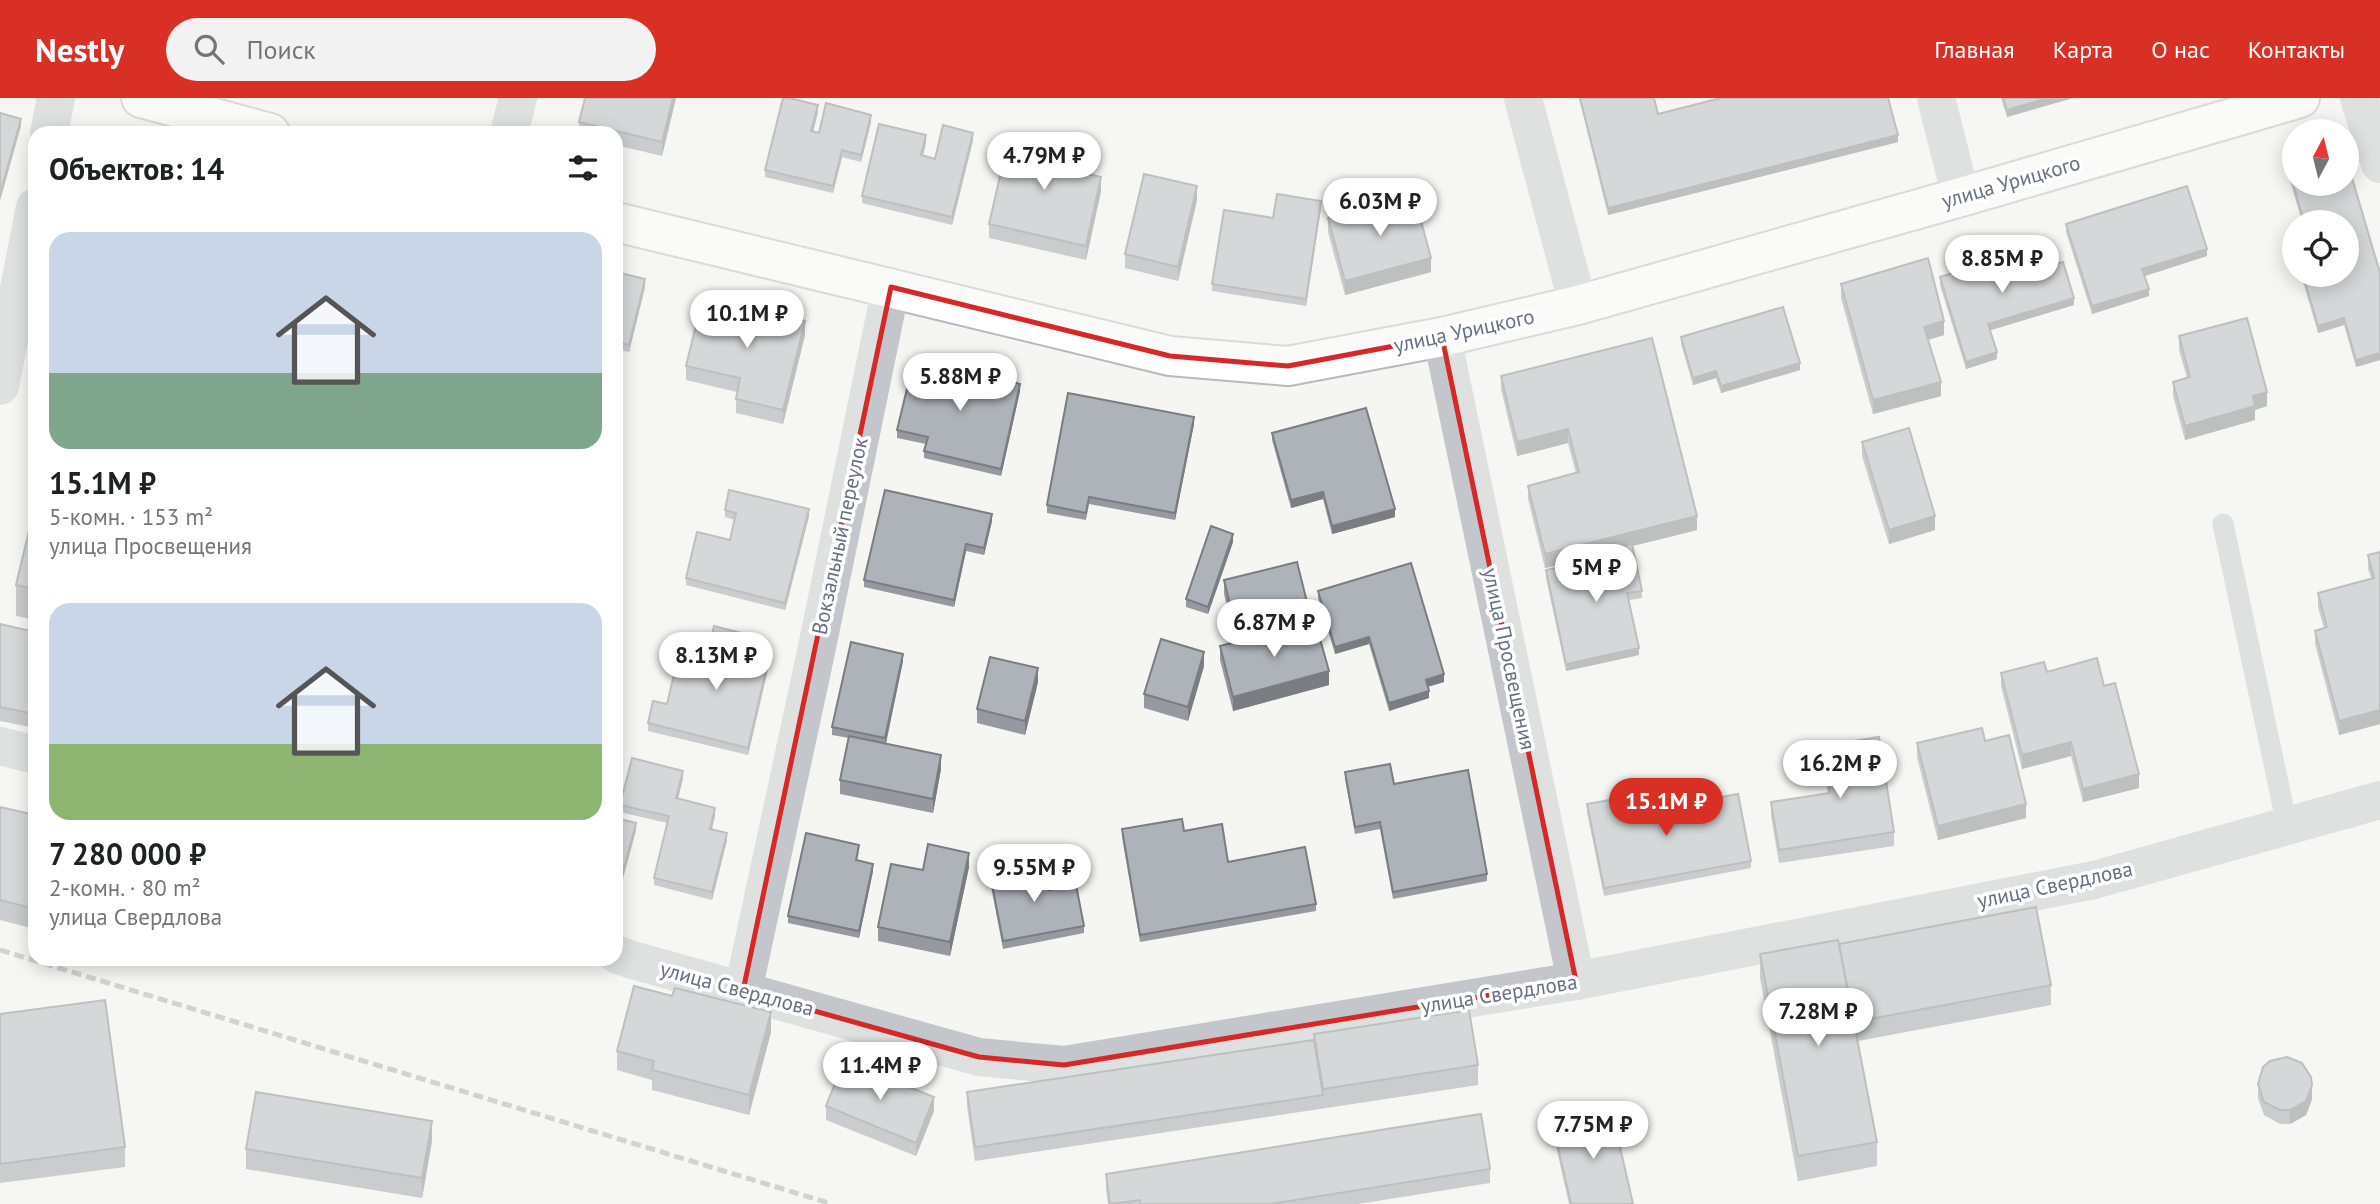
<!DOCTYPE html>
<html lang="ru">
<head>
<meta charset="utf-8">
<style>
  :root { --surface:#fff; --page:#f2f2f2; --text:#202124; --muted:#757577; --accent:#d93025 }
  body { margin:0; font-family:"PT Sans",sans-serif; background:var(--page); color:var(--text); height:100vh; display:flex; flex-direction:column; font-size:26px; white-space:nowrap }
  * { box-sizing:border-box; margin:0 }
  p { font-size:23px; color:var(--muted) }
  .icon { flex:none; width:38px; height:38px; fill:none; stroke:currentColor; stroke-width:2; stroke-linecap:round; stroke-linejoin:round }
  .map { position:relative; flex:1; overflow:hidden }
  .sheet { position:absolute; left:28px; top:28px; width:595px; height:840px; display:flex; flex-direction:column; background:var(--surface); border-radius:21px; box-shadow:0 4px 18px #0003 }
  .sheet>* { flex:none }
  .needle { width:46px; rotate:7deg }
  .controls { position:absolute; left:2282px; top:21px; display:grid; gap:14px }
  .controls a { display:grid; place-items:center; width:77px; height:77px; border-radius:50%; background:var(--surface); box-shadow:0 4px 18px #0003; font-size:35px }
  .price { position:absolute; translate:-50% -60px; padding:0 16px; border-radius:24px; background:#fff; color:#222; font-size:23px; line-height:46px; filter:drop-shadow(0 2px 4px #0008) }
  .price::after { content:''; position:absolute; left:50%; top:42px; width:21px; height:16px; margin-left:-10px; background:inherit; clip-path:polygon(0 0,100% 0,50% 100%) }
  .price.active { background:var(--accent); color:#fff }
  ul { padding:0; list-style:none }
  li { display:grid; align-content:center; gap:14px; height:371px; padding:0 21px }
  li span { display:grid; place-items:center; height:217px; border-radius:21px; color:#555 }
  li>.icon { margin-inline-start:auto }
  span .icon { width:126px; height:126px; fill:#fffc; stroke-width:1 }
  li b { font-size:30px }
  h2 { display:flex; justify-content:space-between; align-items:center; height:84px; padding:0 21px; font-size:30px }
  header { display:flex; align-items:center; gap:42px; box-sizing:border-box; height:98px; padding:0 35px; background:var(--accent); color:#fff }
  header strong { font-size:33px }
  nav { display:flex; gap:38px; margin-inline-start:auto; font-size:24px }
  .search { width:490px; height:63px; background:var(--page); display:flex; align-items:center; gap:18px; box-sizing:border-box; padding:0 24px; border-radius:38px; color:var(--muted); font-size:26px }
  .map>svg:first-child { display:block }
  .lines { fill:none; stroke-linecap:round; stroke-linejoin:round }
  .secondary-casing { stroke:#b6b9be; stroke-width:42 }
  .lane { stroke:#c3c6ca; stroke-width:21 }
  .street { stroke:#c3c6ca; stroke-width:38 }
  .secondary { stroke:#fff; stroke-width:38 }
  .rail { stroke:#a4a8ae; stroke-width:5; stroke-dasharray:10 5; stroke-linecap:butt }
  .wall { fill:#969aa0 }
  .shaded-wall { fill:#7a7d82 }
  .building { fill:#aeb3ba; stroke:#7a7d82; stroke-width:2 }
  .marked { fill:none; stroke:#d62828; stroke-width:5; stroke-linejoin:round }
  .labels { text-anchor:middle; stroke-width:7; stroke-linejoin:round; paint-order:stroke }
  .street-label { font-size:21px; fill:#657082; stroke:#fff }
</style>
</head>
<body>
<header>
<strong>Nestly</strong>
<div class="search"><svg class="icon" aria-label="search" viewBox="0 0 24 24"><circle cx="10" cy="10" r="6"/><path d="M15 15l6 6"/></svg>Поиск</div>
<nav><a>Главная</a><a>Карта</a><a>О нас</a><a>Контакты</a></nav>
</header>
<div class="map">
<svg width="2380" height="1106" viewBox="0 0 2380 1106">
  <rect width="100%" height="100%" fill="#f5f6f2"/>
  <g class="lines">
    <g class="secondary-casing">
      <g id="secondary">
        <path d="M141,0L270,35"/>
        <path d="M616,124L1170,258L1288,268L1442,239L1578,207L1961,99L2300,0"/>
      </g>
    </g>
    <path class="lane" d="M2223,426L2287,727"/>
    <g class="street">
      <path d="M1523,0L1578,207"/>
      <path d="M1936,0L1961,99"/>
      <path d="M2359,0L2380,66"/>
      <path d="M49,35L56,0"/>
      <path d="M509,35L518,0"/>
      <path d="M1442,239L1576,883"/>
      <path d="M0,288L35,109"/>
      <path d="M0,648L35,657"/>
      <path d="M616,856L629,861L979,959L1064,967L1576,883L2094,782L2380,702"/>
      <path d="M743,893L816,554L891,189"/>
    </g>
    <use href="#secondary" class="secondary"/>
    <path class="rail" d="M0,852L832,1106"/>
  </g>
  <g class="wall">
    <path d="M676,0L662,58L616,47V35H579V24Z"/>
    <path d="M1579,0H1654L1658,16L1898,44L1608,117Z"/>
    <path d="M2001,0H2073L2007,19Z"/>
    <path d="M818,14L813,34L819,35L871,24L861,64L842,59L833,95L765,79V72Z"/>
    <path d="M973,42L952,127L862,105V98L926,44L923,58L935,61Z"/>
    <path d="M1072,63L1070,72L1101,93L1086,162L989,140V126Z"/>
    <path d="M2347,63L2380,175V262L2356,269L2344,227L2318,235L2301,177H2347V124H2302L2289,79V72L2294,70V86H2347Z"/>
    <path d="M1197,102L1178,183L1125,170V156Z"/>
    <path d="M1321,110L1306,208L1212,193V186L1273,120Z"/>
    <path d="M1328,120L1431,174L1345,197L1328,134Z"/>
    <path d="M2066,126L2207,158L2144,178L2149,198L2092,216L2066,134Z"/>
    <path d="M2049,168L2074,207L1990,232L1997,261L1966,271L1940,187V179Z"/>
    <path d="M616,174L645,189L629,254L616,251Z"/>
    <path d="M1841,186L1944,237L1928,242L1941,298L1873,316L1841,200Z"/>
    <path d="M805,237L783,326L736,315V301L737,294L686,282V268Z"/>
    <path d="M2179,238L2267,308L2255,312V322L2185,342L2173,298V284L2187,280L2179,252Z"/>
    <path d="M1681,239L1800,272L1721,295L1716,280L1693,287L1681,246Z"/>
    <path d="M1501,278L1697,432L1632,448L1642,493V500L1629,502L1639,557L1566,573L1546,480V472L1583,464V461L1545,470L1528,401V388L1576,375L1568,345L1517,358L1501,291Z"/>
    <path d="M35,284V312L30,311V304Z"/>
    <path d="M1020,293L1001,378L924,360V353L926,346L897,340V332Z"/>
    <path d="M1194,326L1175,422L1089,406L1086,422L1047,415V407Z"/>
    <path d="M1272,335L1395,419L1332,436L1323,401L1291,410L1272,342Z"/>
    <path d="M1862,344L1935,432L1889,446L1862,358Z"/>
    <path d="M35,408V522L16,518V487Z"/>
    <path d="M725,412L809,418L785,512L686,487V480L730,442L735,422L725,419Z"/>
    <path d="M992,423L984,457L966,453L954,509L864,489V482Z"/>
    <path d="M1233,444L1208,516L1186,509V501Z"/>
    <path d="M2380,454V626L2339,637L2315,546V533L2324,530L2318,509V495L2371,480L2368,471V457Z"/>
    <path d="M1224,482L1308,522L1235,541L1224,496Z"/>
    <path d="M1318,493L1444,584L1428,589L1429,600L1389,613L1369,546L1335,556L1318,500Z"/>
    <path d="M0,526L35,534V630L0,623Z"/>
    <path d="M711,541L741,542L740,547L770,562L748,657L648,633V625L667,606L695,572Z"/>
    <path d="M1220,548L1329,587L1233,613L1220,562Z"/>
    <path d="M903,563L886,646L941,671L933,715L840,696V682L849,640L832,637V629Z"/>
    <path d="M1204,568L1188,623L1144,610V596Z"/>
    <path d="M2047,574L2139,690L2083,704L2071,658L2022,671L2001,588V575Z"/>
    <path d="M1038,584L1025,637L977,625V611Z"/>
    <path d="M1985,643L2026,720L1938,742L1917,659V645Z"/>
    <path d="M1823,648L1894,734V748L1779,765L1771,718V704L1828,696L1823,662Z"/>
    <path d="M1345,674L1487,776V783L1393,801L1380,731L1355,736L1345,681Z"/>
    <path d="M683,680L678,701L715,718L712,731L727,742L712,802L654,787V780L667,725L620,714V707Z"/>
    <path d="M1587,706L1751,763V770L1604,798L1587,714Z"/>
    <path d="M0,709L35,717V831L0,822Z"/>
    <path d="M616,720L636,732L623,780L616,778Z"/>
    <path d="M1122,731L1184,733L1228,764L1316,806V813L1140,844L1122,739Z"/>
    <path d="M859,754L857,762L873,773L859,840L788,825V818Z"/>
    <path d="M969,769L950,858L878,843V829L923,772Z"/>
    <path d="M990,776L1084,828V835L1003,851L990,783Z"/>
    <path d="M1839,846L2051,887V907L1858,943L1877,1044V1068L1798,1083L1760,880V856Z"/>
    <path d="M0,916L125,1049V1069L0,1085Z"/>
    <path d="M771,934L749,1017L652,992V982L617,972V953Z"/>
    <path d="M1314,936L1478,967V987L975,1063L967,1008V994L1314,942Z"/>
    <path d="M2258,986L2312,1001L2306,1017L2290,1026H2280L2264,1017L2258,1000Z"/>
    <path d="M826,1008L934,1013L916,1058L826,1022Z"/>
    <path d="M1553,1027L1633,1106H1569L1553,1035Z"/>
    <path d="M432,1043L422,1100L246,1071V1051Z"/>
    <path d="M1490,1071V1085L1358,1106H1108L1106,1090V1076Z"/>
  </g>
  <g class="shaded-wall">
    <path d="M673,0H676L662,58V44Z"/>
    <path d="M2048,0H2073L2007,19V12Z"/>
    <path d="M818,7V14L811,41V33Z"/>
    <path d="M871,17V24L861,64V57Z"/>
    <path d="M21,21V28L0,103V96Z"/>
    <path d="M973,35V42L952,127V119Z"/>
    <path d="M926,37V44L921,65V57Z"/>
    <path d="M1898,37V44L1608,117V110Z"/>
    <path d="M1072,49V63L1067,85V71Z"/>
    <path d="M842,52V59L833,95V88Z"/>
    <path d="M1101,79V93L1086,162V148Z"/>
    <path d="M1197,88V102L1178,183V169Z"/>
    <path d="M1321,103V110L1306,208V201Z"/>
    <path d="M2207,151V158L2142,179V171Z"/>
    <path d="M1431,160V174L1345,197V183Z"/>
    <path d="M645,181V189L629,254V247Z"/>
    <path d="M2149,191V198L2092,216V208Z"/>
    <path d="M2074,200V207L1988,233V226Z"/>
    <path d="M2344,220V227L2318,235V228Z"/>
    <path d="M805,223V237L783,326V312Z"/>
    <path d="M1944,223V237L1924,243V229Z"/>
    <path d="M1997,254V261L1966,271V264Z"/>
    <path d="M2380,255V262L2356,269V262Z"/>
    <path d="M1800,265V272L1721,295V288Z"/>
    <path d="M1716,273V280L1693,287V280Z"/>
    <path d="M1941,284V298L1873,316V302Z"/>
    <path d="M1020,286V293L1001,378V371Z"/>
    <path d="M2267,294V308L2255,312V322L2185,342V328L2253,298Z"/>
    <path d="M1194,319V326L1175,422V415Z"/>
    <path d="M1568,331V345L1517,358V344Z"/>
    <path d="M1323,394V401L1291,410V402Z"/>
    <path d="M809,411V418L785,512V505Z"/>
    <path d="M1395,411V419L1332,436V428Z"/>
    <path d="M992,416V423L984,457V450Z"/>
    <path d="M1697,418V432L1584,460L1583,456V461L1545,470V456Z"/>
    <path d="M1935,418V432L1889,446V432Z"/>
    <path d="M1233,436V444L1208,516V509Z"/>
    <path d="M966,446V453L954,509V502Z"/>
    <path d="M1308,508V522L1235,541V527Z"/>
    <path d="M1369,539V546L1335,556V549Z"/>
    <path d="M1639,550V557L1566,573V566Z"/>
    <path d="M1204,554V568L1188,623V609Z"/>
    <path d="M770,555V562L748,657V650Z"/>
    <path d="M903,556V563L885,648V640Z"/>
    <path d="M1038,570V584L1025,637V623Z"/>
    <path d="M1329,573V587L1233,613V599Z"/>
    <path d="M1444,576V584L1426,589V582Z"/>
    <path d="M1429,593V600L1389,613V605Z"/>
    <path d="M2380,612V626L2339,637V623Z"/>
    <path d="M2071,644V658L2022,671V657Z"/>
    <path d="M941,657V671L933,715V701Z"/>
    <path d="M683,673V680L676,708V700Z"/>
    <path d="M2139,676V690L2083,704V691Z"/>
    <path d="M2026,706V720L1938,742V728Z"/>
    <path d="M715,710V718L710,738V731Z"/>
    <path d="M636,725V732L623,780V773Z"/>
    <path d="M727,735V742L712,802V794Z"/>
    <path d="M969,755V769L950,858V844Z"/>
    <path d="M873,766V773L859,840V833Z"/>
    <path d="M771,914V934L749,1017V997Z"/>
    <path d="M2312,987V1001L2306,1017L2290,1026V1012Z"/>
    <path d="M934,999V1013L916,1058V1045Z"/>
    <path d="M432,1023V1043L422,1100V1080Z"/>
  </g>
  <g class="building">
    <path d="M585,0H673L662,44L579,24Z"/>
    <path d="M783,0H789L818,7L811,33L819,35L826,5L871,17L861,57L842,52L833,88L765,72Z"/>
    <path d="M1580,0H1654L1658,16L1721,0H1888L1898,37L1608,110Z"/>
    <path d="M2003,0H2048L2007,12Z"/>
    <path d="M0,15L21,21L0,96Z"/>
    <path d="M879,26L926,37L921,57L935,61L943,27L973,35L952,119L862,98Z"/>
    <path d="M96,31L113,35H95Z"/>
    <path d="M1010,35L1072,49L1067,71L1101,79L1086,148L989,126Z"/>
    <path d="M2347,63L2380,175V255L2356,262L2344,220L2318,228L2303,177H2347V124H2304L2289,72L2294,70V86H2347Z"/>
    <path d="M1144,76L1197,88L1178,169L1125,156Z"/>
    <path d="M2187,88L2207,151L2142,171L2149,191L2092,208L2066,126Z"/>
    <path d="M1277,96L1321,103L1306,201L1212,186L1224,112L1273,120Z"/>
    <path d="M1414,97L1431,160L1345,183L1328,120Z"/>
    <path d="M2043,147L2049,168L2063,164L2074,200L1988,226L1997,254L1966,264L1940,179Z"/>
    <path d="M1928,160L1944,223L1924,229L1941,284L1873,302L1841,186Z"/>
    <path d="M616,174L645,181L629,247L616,243Z"/>
    <path d="M703,199L805,223L783,312L736,301L740,280L686,268Z"/>
    <path d="M1783,209L1800,265L1721,288L1716,273L1693,280L1681,239Z"/>
    <path d="M2247,220L2267,294L2253,298L2255,308L2185,328L2173,284L2190,279L2179,238Z"/>
    <path d="M1652,240L1697,418L1545,456L1528,388L1579,374L1568,331L1517,344L1501,278Z"/>
    <path d="M914,262L1020,286L1001,371L924,353L928,339L897,332Z"/>
    <path d="M35,284V305L30,304Z"/>
    <path d="M1068,295L1194,319L1175,415L1089,399L1086,415L1047,407Z"/>
    <path d="M1366,310L1395,411L1332,428L1323,394L1291,402L1272,335Z"/>
    <path d="M1909,330L1935,418L1889,432L1862,344Z"/>
    <path d="M729,392L809,411L785,505L686,480L697,434L730,442L736,415L725,412Z"/>
    <path d="M885,392L992,416L984,450L966,446L954,502L864,482Z"/>
    <path d="M35,408V491L16,487Z"/>
    <path d="M1211,428L1233,436L1208,509L1186,501Z"/>
    <path d="M1632,446L1642,493L1627,495L1639,550L1566,566L1546,472L1584,464L1583,456Z"/>
    <path d="M2380,454V612L2339,623L2315,533L2327,529L2318,495L2374,480L2368,457Z"/>
    <path d="M1297,464L1308,508L1235,527L1224,482Z"/>
    <path d="M1411,465L1444,576L1426,582L1429,593L1389,605L1369,539L1335,549L1318,493Z"/>
    <path d="M1315,523L1329,573L1233,599L1220,548Z"/>
    <path d="M0,526L35,534V616L0,609Z"/>
    <path d="M714,528L741,535L739,547L770,555L748,650L648,625L653,603L667,606L676,568L695,572L703,540L711,541Z"/>
    <path d="M1161,541L1204,554L1188,609L1144,596Z"/>
    <path d="M851,544L903,556L885,640L832,629Z"/>
    <path d="M990,559L1038,570L1025,623L977,611Z"/>
    <path d="M2097,560L2104,588L2115,585L2139,676L2083,691L2071,644L2022,657L2001,575L2044,564L2047,574Z"/>
    <path d="M1982,630L1985,643L2009,637L2026,706L1938,728L1917,645Z"/>
    <path d="M849,638L941,657L933,701L840,682Z"/>
    <path d="M1879,639L1894,734L1779,752L1771,704L1830,695L1823,648Z"/>
    <path d="M632,660L683,673L676,700L715,710L710,731L727,735L712,794L654,780L669,718L620,707Z"/>
    <path d="M1390,666L1394,686L1468,672L1487,776L1393,794L1380,724L1355,729L1345,674Z"/>
    <path d="M1643,696L1646,713L1738,696L1751,763L1604,790L1587,706Z"/>
    <path d="M0,709L35,717V811L0,802Z"/>
    <path d="M616,720L636,725L623,773L616,771Z"/>
    <path d="M1182,721L1184,733L1222,726L1228,764L1305,749L1316,806L1140,837L1122,731Z"/>
    <path d="M806,735L859,747L856,762L873,766L859,833L788,818Z"/>
    <path d="M928,746L969,755L950,844L878,829L891,766L923,772Z"/>
    <path d="M1044,765L1049,792L1076,787L1084,828L1003,843L990,776Z"/>
    <path d="M2036,809L2051,887L1854,924L1839,846Z"/>
    <path d="M1838,842L1877,1044L1798,1058L1760,856Z"/>
    <path d="M634,888L672,898L675,890L771,914L749,997L652,972L654,963L617,953Z"/>
    <path d="M105,902L125,1049L0,1066V916Z"/>
    <path d="M1469,912L1478,967L1323,991L1314,936Z"/>
    <path d="M1314,942L1323,997L975,1049L967,994Z"/>
    <path d="M2287,959L2302,965L2311,979L2312,987L2306,1003L2290,1012H2280L2264,1004L2258,986L2263,969L2270,963Z"/>
    <path d="M844,963L934,999L916,1045L826,1008Z"/>
    <path d="M256,994L432,1023L422,1080L246,1051Z"/>
    <path d="M1612,1014L1633,1106H1571L1553,1027Z"/>
    <path d="M1481,1016L1490,1071L1270,1106H1141L1140,1102L1110,1106L1106,1076Z"/>
  </g>
  <path d="M0 0H2380V1106H0ZM891,189L1170,258L1288,268L1442,239L1576,883L1064,967L979,959L743,893Z" fill="#f5f6f2" fill-opacity=".55" fill-rule="evenodd"/>
  <path class="marked" d="M891,189L1170,258L1288,268L1442,239L1576,883L1064,967L979,959L743,893Z"/>
  <g class="labels">
    <g class="street-label">
      <text transform="translate(2011 84) rotate(-16)" y="7">улица Урицкого</text>
      <text transform="translate(1464 233) rotate(-12)" y="7">улица Урицкого</text>
      <text transform="translate(840 438) rotate(-78)" y="7">Вокзальный переулок</text>
      <text transform="translate(1509 561) rotate(78)" y="7">улица Просвещения</text>
      <text transform="translate(2055 787) rotate(-12)" y="7">улица Свердлова</text>
      <text transform="translate(737 891) rotate(15)" y="7">улица Свердлова</text>
      <text transform="translate(1499 896) rotate(-9)" y="7">улица Свердлова</text>
    </g>
  </g>
</svg>
<div class="controls">
<a><svg class="needle" viewBox="-14 -14 28 28"><path d="M0-13l5 13h-10z" fill="#e53935"/><path d="M0 13l5-13h-10z" fill="#757577"/></svg></a>
<a><svg class="icon" aria-label="locate" viewBox="0 0 24 24"><circle cx="12" cy="12" r="6"/><path d="M12 2v4M12 18v4M2 12h4M18 12h4"/></svg></a>
</div>
<b class="price" style="left:1044px;top:94px">4.79M ₽</b>
<b class="price" style="left:1380px;top:140px">6.03M ₽</b>
<b class="price" style="left:2002px;top:197px">8.85M ₽</b>
<b class="price" style="left:747px;top:252px">10.1M ₽</b>
<b class="price" style="left:960px;top:315px">5.88M ₽</b>
<b class="price" style="left:1596px;top:506px">5M ₽</b>
<b class="price" style="left:1274px;top:561px">6.87M ₽</b>
<b class="price" style="left:716px;top:594px">8.13M ₽</b>
<b class="price" style="left:1840px;top:702px">16.2M ₽</b>
<b class="price active" style="left:1666px;top:740px">15.1M ₽</b>
<b class="price" style="left:1034px;top:806px">9.55M ₽</b>
<b class="price" style="left:1818px;top:950px">7.28M ₽</b>
<b class="price" style="left:880px;top:1004px">11.4M ₽</b>
<b class="price" style="left:1593px;top:1063px">7.75M ₽</b>
<section class="sheet">
<h2>Объектов: 14<svg class="icon" aria-label="filters" viewBox="0 0 24 24"><path d="M4 7h16M4 17h16"/><circle cx="9" cy="7" r="2"/><circle cx="15" cy="17" r="2"/></svg></h2>
<ul>
<li><span style="background:linear-gradient(#c9d6e8 65%,#7fa58c 0)"><svg class="icon" aria-label="home" viewBox="0 0 24 24"><path d="M3 11l9-7 9 7M6 9v11h12V9"/></svg></span><div><b>15.1M ₽</b><p>5-комн. · 153 m²</p><p>улица Просвещения</p></div></li>
<li><span style="background:linear-gradient(#c9d6e8 65%,#8fb573 0)"><svg class="icon" aria-label="home" viewBox="0 0 24 24"><path d="M3 11l9-7 9 7M6 9v11h12V9"/></svg></span><div><b>7 280 000 ₽</b><p>2-комн. · 80 m²</p><p>улица Свердлова</p></div></li>
</ul>
</section>
</div>
</body>
</html>
